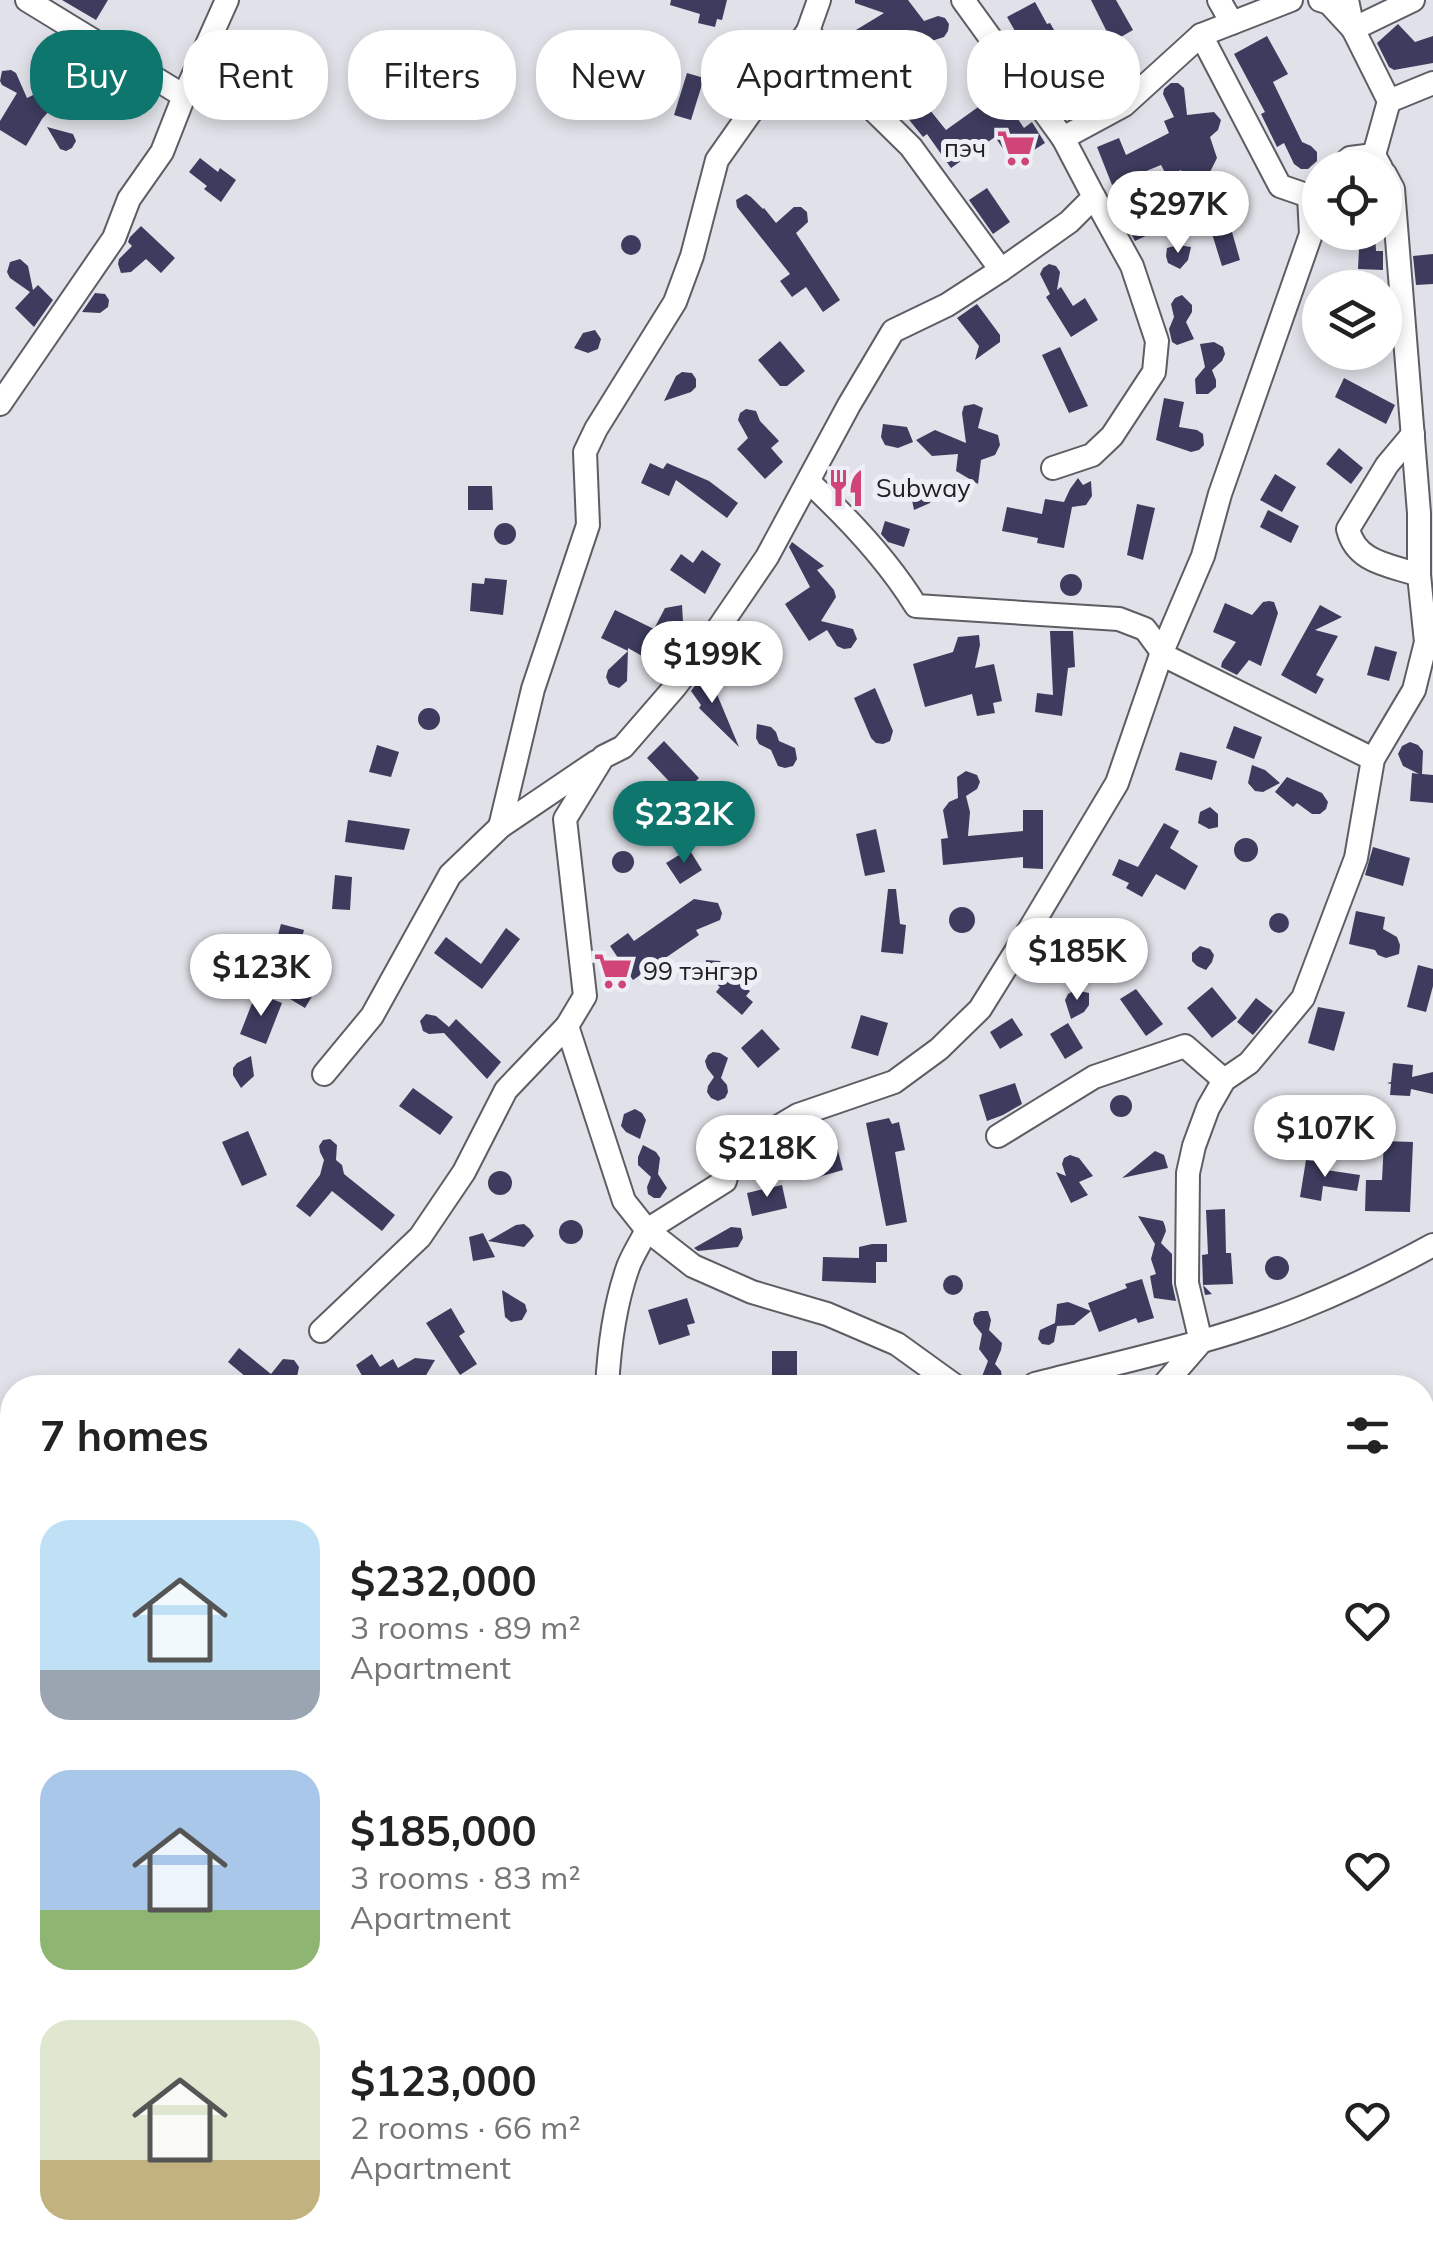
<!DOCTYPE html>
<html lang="en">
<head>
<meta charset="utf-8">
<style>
  :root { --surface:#fff; --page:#f2f2f2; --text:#222; --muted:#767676; --accent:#0f766e }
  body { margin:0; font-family:Mulish,sans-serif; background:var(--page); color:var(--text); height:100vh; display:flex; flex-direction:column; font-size:38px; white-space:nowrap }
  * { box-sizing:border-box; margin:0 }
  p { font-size:32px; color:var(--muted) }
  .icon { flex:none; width:55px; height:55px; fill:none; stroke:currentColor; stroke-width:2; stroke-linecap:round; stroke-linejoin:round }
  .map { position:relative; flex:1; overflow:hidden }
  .side { position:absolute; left:0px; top:1375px; width:1435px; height:890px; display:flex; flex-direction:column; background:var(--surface); border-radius:40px 40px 0 0; box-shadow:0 5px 15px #0003 }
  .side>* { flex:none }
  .banner { position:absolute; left:30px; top:30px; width:1375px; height:90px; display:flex; gap:20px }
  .buttons { position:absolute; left:1302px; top:150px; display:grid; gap:20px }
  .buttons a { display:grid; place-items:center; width:100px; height:100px; border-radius:50%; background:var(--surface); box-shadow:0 5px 15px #0003; font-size:50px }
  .price { position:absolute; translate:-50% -85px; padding:0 22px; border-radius:35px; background:#fff; color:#222; font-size:32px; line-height:65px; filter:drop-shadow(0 2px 5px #0008) }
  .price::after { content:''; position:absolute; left:50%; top:60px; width:30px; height:22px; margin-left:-15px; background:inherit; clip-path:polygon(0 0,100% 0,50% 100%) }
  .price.current { background:var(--accent); color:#fff }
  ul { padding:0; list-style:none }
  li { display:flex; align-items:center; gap:30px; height:250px; padding:0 40px }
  li span { display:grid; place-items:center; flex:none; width:280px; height:200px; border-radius:30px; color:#555 }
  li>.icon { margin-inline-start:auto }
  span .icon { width:120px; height:120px; fill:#fffc; stroke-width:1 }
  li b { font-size:42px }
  h2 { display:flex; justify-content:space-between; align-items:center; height:120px; padding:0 40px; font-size:42px }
  .tag { padding:0 35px; border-radius:40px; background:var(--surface); box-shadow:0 5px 15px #0003; font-size:35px; line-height:90px }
  .tag.current { background:var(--accent); color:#fff }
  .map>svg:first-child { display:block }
  .building { fill:#3d3c5e }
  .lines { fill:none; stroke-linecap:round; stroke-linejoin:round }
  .minor-casing { stroke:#5d5d64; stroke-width:26 }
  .minor { stroke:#fff; stroke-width:22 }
  .labels { text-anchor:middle; stroke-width:10; stroke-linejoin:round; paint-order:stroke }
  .poi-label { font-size:25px; fill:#212124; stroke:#eeeff6; text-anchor:start }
</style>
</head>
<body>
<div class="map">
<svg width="1433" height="2265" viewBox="0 0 1433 2265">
  <rect width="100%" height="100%" fill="#e1e1e9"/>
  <g class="building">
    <path d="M62,0H108L96,20Z"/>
    <path d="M671,0H727L722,20L717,19L715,27L698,23L700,14L670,5Z"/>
    <path d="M855,0H908L924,21L938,16L945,18L949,24L948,31L944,37L916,46L926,60L911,70L892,42L861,61L846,36L884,13L855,3Z"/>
    <path d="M1091,0H1116L1133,30L1112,42Z"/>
    <path d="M1035,2L1047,24L1050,23L1078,71L1051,86L1027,43L1023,45L1007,17Z"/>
    <path d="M1398,24L1415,42L1433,36V63L1394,70L1389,67L1377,43Z"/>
    <path d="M1267,36L1288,74L1273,82L1302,142L1311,146L1317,152V161L1308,169H1301L1294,164L1284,143L1277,147L1261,114L1265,112L1234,54Z"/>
    <path d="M11,70L16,73L27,98L47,88L56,92L58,96V101L42,119L26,146L0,130V121L17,93L2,85L0,81L2,71Z"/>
    <path d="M687,73L704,78L691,120L674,115Z"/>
    <path d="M1102,82L1111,95L1085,109L1078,97Z"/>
    <path d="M1171,83H1178L1184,88L1187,115L1214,112L1221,120L1218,130L1210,137L1217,158L1210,172L1228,218L1240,260L1222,266L1201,198L1198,212L1181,170L1167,176L1161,165L1112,185L1097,147L1119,138L1126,155L1169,133L1164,121L1174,117L1163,94L1164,89Z"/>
    <path d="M995,85L1024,128L1032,122L1045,143L1013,163L995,137L951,168L927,134L923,137L898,106L904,101L901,98L913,89L946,130L981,105L976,98Z"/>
    <path d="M47,127L73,134L76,141L72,148L66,151L60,149Z"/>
    <path d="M200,158L218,172L220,168L236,180L221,202L204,189L207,186L189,172Z"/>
    <path d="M987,188L1010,222L993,234L969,200Z"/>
    <path d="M746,194L751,197L763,209L764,208L776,223L794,207H801L807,212L808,222L796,233L840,300L823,312L806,287L792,297L780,281L790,274L737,207L736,200Z"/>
    <path d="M1134,197L1152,233L1135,241L1116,206Z"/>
    <path d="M141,226L175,258L161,273L146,259L131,272L121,273L118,264L119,259L132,246L128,242L130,237Z"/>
    <path d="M1342,232H1375L1376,251H1383V270L1358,269L1359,249Z"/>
    <circle cx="631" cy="245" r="10"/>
    <path d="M1178,245L1191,247L1188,260L1180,269L1168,263L1166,256L1167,248Z"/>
    <path d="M1433,254V284L1416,285L1413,256Z"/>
    <path d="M20,259L28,266L33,290L38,285L53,300L34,327L15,308L30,292L10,278L7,272L10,262Z"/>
    <path d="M1049,264L1056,266L1060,272L1057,290L1061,287L1073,306L1085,298L1098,320L1071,337L1046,297L1050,294L1040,274L1043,268Z"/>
    <path d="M95,293L105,294L109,300L108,307L100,313L82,312Z"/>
    <path d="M1182,295L1192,305V312L1186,322L1194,339L1177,345L1172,342L1169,329L1174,317L1171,304L1175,298Z"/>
    <path d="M977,304L1000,335V342L975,360L979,346L957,318Z"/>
    <path d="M595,330L601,339L598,349L588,353L574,348L583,333Z"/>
    <path d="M780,341L805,371L787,386H780L758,360Z"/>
    <path d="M1214,342L1223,347L1225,354L1222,361L1212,370L1216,380V387L1208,394H1196L1195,379L1205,367L1200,344Z"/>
    <path d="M1060,347L1088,406L1069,413L1042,355Z"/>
    <path d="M682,372L692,373L696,379V387L691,392L664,401L676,376Z"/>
    <path d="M1344,378L1395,405L1386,424L1335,397Z"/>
    <path d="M1164,398L1184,402L1179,427L1197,430L1203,434L1204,445L1199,450L1191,452L1156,440Z"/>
    <path d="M974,404L983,408L978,428L998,435L1000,445L995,455L981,460L978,484L956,471L958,454L932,456L916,440L935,430L966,443L962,413L964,406Z"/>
    <path d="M746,409L756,411L760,421L779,441L771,448L783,462L765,479L737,449L748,438L738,420L740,413Z"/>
    <path d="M883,424L907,427L913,442L898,448L885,445L881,437Z"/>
    <path d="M1339,448L1363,468L1351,484L1326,464Z"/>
    <path d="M650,463L663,469L667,463L709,481L738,503L727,518L676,480L669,496L641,483Z"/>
    <path d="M1275,474L1296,487L1282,512L1260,500Z"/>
    <path d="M1078,478L1083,485L1091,481L1092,496L1086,505L1072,507L1064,548L1037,543L1038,538L1002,531L1007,507L1042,514L1045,499L1064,502L1070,489Z"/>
    <path d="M468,486H492L493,510H468Z"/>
    <path d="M923,487L933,494L930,503L914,510L911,495L915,489Z"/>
    <path d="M1137,504L1155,508L1143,560L1127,555Z"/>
    <path d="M1268,510L1299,526L1291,543L1260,527Z"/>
    <path d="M885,521L910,529L904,547L888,542L881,534Z"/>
    <circle cx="505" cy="534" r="11"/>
    <path d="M792,542L824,566L817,570L834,590L836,597L821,621L853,629L857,639L851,648L844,649L837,646L827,630L809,641L785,604L810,587L789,547Z"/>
    <path d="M702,550L721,564L705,594L670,570L681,554L693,563Z"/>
    <circle cx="1071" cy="585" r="11"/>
    <path d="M485,578L507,580L503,615L470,611L472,583L484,584Z"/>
    <path d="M1269,601L1274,602L1278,613L1261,666L1249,660L1237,675L1221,667L1222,662L1236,642L1213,632L1225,603L1252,615L1263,602Z"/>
    <path d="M682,605L683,622L660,642L669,648V655L662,668L643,657L641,658L642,656L628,648L627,681L619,688L609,684L606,677L608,670L628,651L601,638L615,610L654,629L665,608Z"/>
    <path d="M1320,605L1342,617L1315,630L1338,636L1316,675L1324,679L1316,694L1281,675Z"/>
    <path d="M1050,631H1073L1075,667L1068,668L1062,716L1035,712L1037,693L1053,695Z"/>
    <path d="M979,635L980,645L975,668L994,664L1002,701L993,703L995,713L977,716L972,694L925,707L913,664L953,652L958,637Z"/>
    <path d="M1375,646L1397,652L1389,681L1367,675Z"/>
    <path d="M703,675L711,680L739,747L699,708L701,705L691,691Z"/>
    <path d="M875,688L893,731L890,741L883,744L876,743L871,738L854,698Z"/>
    <circle cx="429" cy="719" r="11"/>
    <path d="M757,724L771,727L776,732L779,741L795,748L797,759L793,766L785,768L778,766L771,750L759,744L756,738Z"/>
    <path d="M1234,726L1262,737L1254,759L1226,748Z"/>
    <path d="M664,741L699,778L682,795L647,758Z"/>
    <path d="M1410,742L1418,745L1423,751L1422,774L1433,775V803L1410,801L1412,773L1419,774L1403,766L1398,754L1402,746Z"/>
    <path d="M377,745L399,752L391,777L369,772Z"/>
    <path d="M1180,752L1217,761L1212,780L1175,770Z"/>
    <path d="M1252,765L1265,770L1280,783L1263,792L1255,791L1248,783Z"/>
    <path d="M966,771L977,775L980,782L977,789L966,796L970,812L968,836L1023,831V810H1043V869L1023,868V857L943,865L941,839L948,838L943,810L949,802L958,798L957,777Z"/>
    <path d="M1287,777L1322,793L1328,802L1326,809L1320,814H1312L1297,803L1293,807L1275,792Z"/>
    <path d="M1210,807L1218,814V827L1209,829L1198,823L1200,812Z"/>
    <circle cx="725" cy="825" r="10"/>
    <path d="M348,820L410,829L404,850L345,842Z"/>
    <path d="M1164,823L1179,831L1170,848L1198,866L1185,890L1156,874L1142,897L1126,888L1129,883L1112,875L1119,859L1138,867Z"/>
    <path d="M876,829L885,872L865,876L856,834Z"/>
    <circle cx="1246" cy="850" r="12"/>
    <path d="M1373,847L1410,858L1403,886L1365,875Z"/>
    <path d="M689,849L702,870L680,884L666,863Z"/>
    <circle cx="623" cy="862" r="11"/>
    <path d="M335,875L352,877L350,910L332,909Z"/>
    <path d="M888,889H896L900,924L906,925L903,954L881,952Z"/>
    <path d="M694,899L718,903L722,913L720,920L696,930L699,935L633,980L610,946L628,933L634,941Z"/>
    <circle cx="962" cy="920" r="13"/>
    <path d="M1356,911L1385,917L1383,929L1397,937L1400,945L1399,954L1386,958L1378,955L1375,950L1349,944Z"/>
    <circle cx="1279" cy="923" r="10"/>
    <path d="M281,924L304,930L294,967L271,961Z"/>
    <path d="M506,928L520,939L482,989L434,953L446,937L481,964Z"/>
    <path d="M1200,946L1210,949L1214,955L1212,962L1206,970L1197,966L1192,961V953Z"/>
    <path d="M706,960L720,961L724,966L727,979L731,975L750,991L746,996L753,1002L742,1015L716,992L720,987L705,974Z"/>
    <path d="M1418,965L1433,969V986L1426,1012L1407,1007Z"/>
    <path d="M293,970L316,983L314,986L317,988L305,1008L280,993Z"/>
    <path d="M1212,987L1237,1018L1212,1038L1187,1008Z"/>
    <path d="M1136,989L1163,1024L1146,1036L1120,999Z"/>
    <path d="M1075,990L1089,993V1005L1084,1012L1071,1019L1065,1000L1068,994Z"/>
    <path d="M256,993L282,1003L266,1044L240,1034Z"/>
    <path d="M1256,998L1273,1011L1253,1035L1237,1022Z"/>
    <path d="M1318,1007L1345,1012L1334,1051L1308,1043Z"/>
    <path d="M426,1014L436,1016L449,1027L456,1019L501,1062L487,1079L444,1033L429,1034L423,1031L420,1021Z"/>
    <path d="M861,1015L888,1023L878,1056L851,1048Z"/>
    <path d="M1012,1018L1023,1035L1000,1049L990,1032Z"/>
    <path d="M1068,1023L1083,1048L1065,1059L1050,1034Z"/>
    <path d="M762,1029L780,1049L758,1068L741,1048Z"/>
    <path d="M713,1052L720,1053L728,1058L721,1078L727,1085L728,1092L725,1098L718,1101L711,1098L707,1092L708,1086L714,1077L707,1068L705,1061L708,1055Z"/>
    <path d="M251,1056L254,1076L241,1088L233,1075V1068L237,1063Z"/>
    <path d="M1393,1063L1413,1065L1412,1077L1433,1072V1094L1411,1089L1410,1096L1390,1095L1391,1084L1387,1083L1391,1082Z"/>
    <path d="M1015,1083L1022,1104L1003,1115L987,1121L979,1095Z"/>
    <path d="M413,1088L453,1117L440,1135L399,1106Z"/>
    <circle cx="1121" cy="1106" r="11"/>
    <path d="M635,1109L642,1113L646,1120L640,1139L626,1132L621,1126L624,1114Z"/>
    <path d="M889,1118L892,1124L899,1122L905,1150L895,1152L907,1222L886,1226L866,1123Z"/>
    <path d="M1275,1126L1298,1127L1297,1151H1275Z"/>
    <path d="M248,1131L267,1175L242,1186L222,1142Z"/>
    <path d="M833,1132L843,1170L815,1178L804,1140Z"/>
    <path d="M330,1139L337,1145L336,1160L342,1165L344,1174L395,1215L382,1231L332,1191L310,1217L296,1206L320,1175L324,1160L320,1152L319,1146L323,1140Z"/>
    <path d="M1384,1141L1413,1142L1410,1212L1365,1211L1366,1180H1382Z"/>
    <path d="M643,1145L656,1152L660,1158L658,1174L667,1188L660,1198H654L648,1194L647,1187L651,1177L638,1165V1157Z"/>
    <path d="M1155,1151L1164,1155L1168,1168L1122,1178Z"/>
    <path d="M1070,1155L1079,1158L1093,1176L1079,1182L1088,1195L1071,1203L1056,1172L1066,1176L1062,1164L1064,1158Z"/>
    <path d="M1306,1160L1327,1163L1326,1170L1360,1175L1357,1191L1323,1186L1321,1201L1300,1197Z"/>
    <circle cx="500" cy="1183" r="12"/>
    <path d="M782,1185L787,1208L752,1216L747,1193Z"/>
    <path d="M1225,1209L1226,1253H1231L1233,1284L1203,1285L1212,1294L1205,1295L1203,1285L1202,1255L1208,1254L1206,1210Z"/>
    <path d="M1138,1216L1163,1221L1165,1226L1166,1231L1161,1243L1172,1254V1283L1176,1301L1154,1298L1150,1276L1156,1274L1151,1259L1155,1244Z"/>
    <circle cx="571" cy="1232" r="12"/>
    <path d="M524,1224L530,1229L534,1236L524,1247L488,1241L516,1225Z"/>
    <path d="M731,1227L741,1228L743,1238L738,1247L698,1251L694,1248Z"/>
    <path d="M483,1233L495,1257L473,1261L469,1237Z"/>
    <path d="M872,1244H887V1262H876V1283L822,1281L823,1257L859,1258V1247Z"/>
    <circle cx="1277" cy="1268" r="12"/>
    <circle cx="953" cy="1285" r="10"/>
    <path d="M1142,1279L1154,1318L1138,1323L1136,1318L1099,1332L1088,1303L1127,1288L1125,1284Z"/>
    <path d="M502,1290L525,1304L527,1311L522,1320L511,1322L505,1317Z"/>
    <path d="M687,1298L695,1323L687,1325L690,1335L659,1345L648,1310Z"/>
    <path d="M1068,1302L1091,1311L1074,1325L1057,1326L1054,1342L1049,1345L1042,1344L1038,1339L1040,1330L1055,1323L1057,1304Z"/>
    <path d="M451,1308L465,1332L459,1336L477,1364L460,1375L426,1323Z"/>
    <path d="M981,1311H988L991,1320L989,1330L1002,1343L1001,1350L995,1364L1001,1371L1002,1378L995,1386L985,1385L981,1379L988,1361L979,1349L982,1334L974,1324L973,1319L975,1313Z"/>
    <path d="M239,1348L271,1374L283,1359L294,1360L299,1367L297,1377L284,1384L288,1388H255L252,1382L228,1362Z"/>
    <path d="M772,1351H797V1376L772,1377Z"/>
    <path d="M372,1354L380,1367L393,1359L398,1368L415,1358L435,1360L425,1377L420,1381L393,1384L395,1388H369L356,1365Z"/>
  </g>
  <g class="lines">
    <g class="minor-casing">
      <g id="minor">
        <path d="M27,0L184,96"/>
        <path d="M963,0L1063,138"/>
        <path d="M1219,0L1232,23"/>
        <path d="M1320,0L1329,3L1353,29L1413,0"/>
        <path d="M1347,0L1353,29L1389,101L1374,155L1381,168"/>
        <path d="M808,31L857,94L911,147L1001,270"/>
        <path d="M1201,35L1280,186L1309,196"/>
        <path d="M1389,101L1433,83"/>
        <path d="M1339,168L1350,158L1374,155"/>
        <path d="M0,404L114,238L129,199L162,152L184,96L227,0"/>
        <path d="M1413,434L1387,465L1348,529C1356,563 1390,565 1419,575"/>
        <path d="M1053,468L1092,455L1112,436L1154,372L1157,341L1132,266L1094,197"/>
        <path d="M809,482C849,519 887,559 916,606L1119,619L1145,629L1162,652L1169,658L1373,759"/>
        <path d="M500,827L533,689L588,525L585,452L596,429L675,302L692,256L717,160L808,31L819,0"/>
        <path d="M567,1026L624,1201L647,1230C641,1242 633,1254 628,1267C615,1304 609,1348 607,1388"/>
        <path d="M324,1074L372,1016L450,875L500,827L596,762"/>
        <path d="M998,1136L1094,1077L1185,1046L1224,1080"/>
        <path d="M321,1331L420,1237L464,1172L506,1090L567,1026L585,996L565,819L603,757L623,747L675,687L709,642L767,557L849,405L893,331L947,305L1001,270L1069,222L1094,197L1063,138L1124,105L1201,35L1291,0"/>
        <path d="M958,1388L897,1344L827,1314L752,1292L693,1266L647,1230L725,1181L732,1154L798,1115L894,1082L939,1049L980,1009L1023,940L1117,783L1162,652L1203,556L1220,494L1311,234L1309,196L1320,186"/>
        <path d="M1030,1388L1035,1384C1124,1361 1216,1342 1301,1308C1346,1290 1391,1268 1433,1245"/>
        <path d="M1161,1388L1201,1342L1187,1283L1188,1173L1194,1146L1208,1108L1224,1080L1249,1063L1303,998L1356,858L1373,759L1414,690L1426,642L1419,575V513L1393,189L1385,174"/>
        <path d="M0,1590L12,1591"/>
        <path d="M1422,1613L1433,1610"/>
        <path d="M1422,1788L1433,1776"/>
        <path d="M0,2058L12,2059"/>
        <path d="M0,2178L12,2173"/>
        <path d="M1418,2252L1427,2265"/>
        <path d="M474,2265L489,2252"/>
        <path d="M928,2265L942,2252"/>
        <path d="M1185,2265L1193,2252"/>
      </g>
    </g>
    <use href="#minor" class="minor"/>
  </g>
  <defs>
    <g id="supermarket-bare" transform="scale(3)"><path d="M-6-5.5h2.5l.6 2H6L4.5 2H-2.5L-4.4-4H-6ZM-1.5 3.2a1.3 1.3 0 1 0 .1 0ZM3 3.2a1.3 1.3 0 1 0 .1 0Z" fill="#d04478" stroke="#eeeff6" stroke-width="2.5" paint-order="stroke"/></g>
    <g id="restaurant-bare" transform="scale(3)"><path d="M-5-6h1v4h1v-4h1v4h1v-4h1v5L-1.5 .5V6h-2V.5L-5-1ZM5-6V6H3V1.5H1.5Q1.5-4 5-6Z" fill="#d04478" stroke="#eeeff6" stroke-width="2.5" paint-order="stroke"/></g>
  </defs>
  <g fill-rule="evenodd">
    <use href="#supermarket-bare" x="1016" y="148"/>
    <use href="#restaurant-bare" x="846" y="488"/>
    <use href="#supermarket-bare" x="613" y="971"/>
  </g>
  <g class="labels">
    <g class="poi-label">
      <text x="986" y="157" text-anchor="end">пэч</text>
      <text x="876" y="497">Subway</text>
      <text x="643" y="980">99 тэнгэр</text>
    </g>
  </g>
</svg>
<div class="buttons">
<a><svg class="icon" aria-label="locate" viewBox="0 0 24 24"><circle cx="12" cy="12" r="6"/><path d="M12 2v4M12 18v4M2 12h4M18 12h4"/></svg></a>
<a><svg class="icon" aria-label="layers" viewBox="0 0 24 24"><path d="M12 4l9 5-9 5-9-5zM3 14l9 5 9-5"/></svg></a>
</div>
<b class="price" style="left:1178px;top:256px">$297K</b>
<b class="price" style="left:712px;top:706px">$199K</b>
<b class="price current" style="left:684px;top:866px">$232K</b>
<b class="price" style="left:1077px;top:1003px">$185K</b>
<b class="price" style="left:261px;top:1019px">$123K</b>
<b class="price" style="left:1325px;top:1180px">$107K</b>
<b class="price" style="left:767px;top:1200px">$218K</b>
<div class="banner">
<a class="tag current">Buy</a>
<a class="tag">Rent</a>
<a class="tag">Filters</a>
<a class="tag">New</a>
<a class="tag">Apartment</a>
<a class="tag">House</a>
</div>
<section class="side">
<h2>7 homes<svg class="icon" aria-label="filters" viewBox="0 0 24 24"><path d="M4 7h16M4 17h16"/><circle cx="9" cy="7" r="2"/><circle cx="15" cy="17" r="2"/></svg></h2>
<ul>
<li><span style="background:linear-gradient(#bfe0f5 75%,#9aa5b1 0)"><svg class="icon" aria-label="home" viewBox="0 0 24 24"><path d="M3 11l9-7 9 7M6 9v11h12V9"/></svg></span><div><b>$232,000</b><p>3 rooms · 89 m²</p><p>Apartment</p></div><svg class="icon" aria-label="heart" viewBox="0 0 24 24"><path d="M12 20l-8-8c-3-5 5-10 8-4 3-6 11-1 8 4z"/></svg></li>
<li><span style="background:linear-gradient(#a9c7e8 70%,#8fb573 0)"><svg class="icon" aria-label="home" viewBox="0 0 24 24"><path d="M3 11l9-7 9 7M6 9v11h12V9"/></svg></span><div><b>$185,000</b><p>3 rooms · 83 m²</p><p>Apartment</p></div><svg class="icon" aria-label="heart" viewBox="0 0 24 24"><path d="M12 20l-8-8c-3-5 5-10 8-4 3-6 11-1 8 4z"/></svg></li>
<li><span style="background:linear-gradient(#dfe7d0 70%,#c2b280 0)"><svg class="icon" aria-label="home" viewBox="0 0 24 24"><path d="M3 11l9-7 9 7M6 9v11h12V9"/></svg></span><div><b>$123,000</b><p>2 rooms · 66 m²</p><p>Apartment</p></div><svg class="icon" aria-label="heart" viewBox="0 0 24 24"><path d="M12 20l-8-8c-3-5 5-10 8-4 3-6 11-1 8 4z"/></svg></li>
</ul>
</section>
</div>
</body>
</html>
